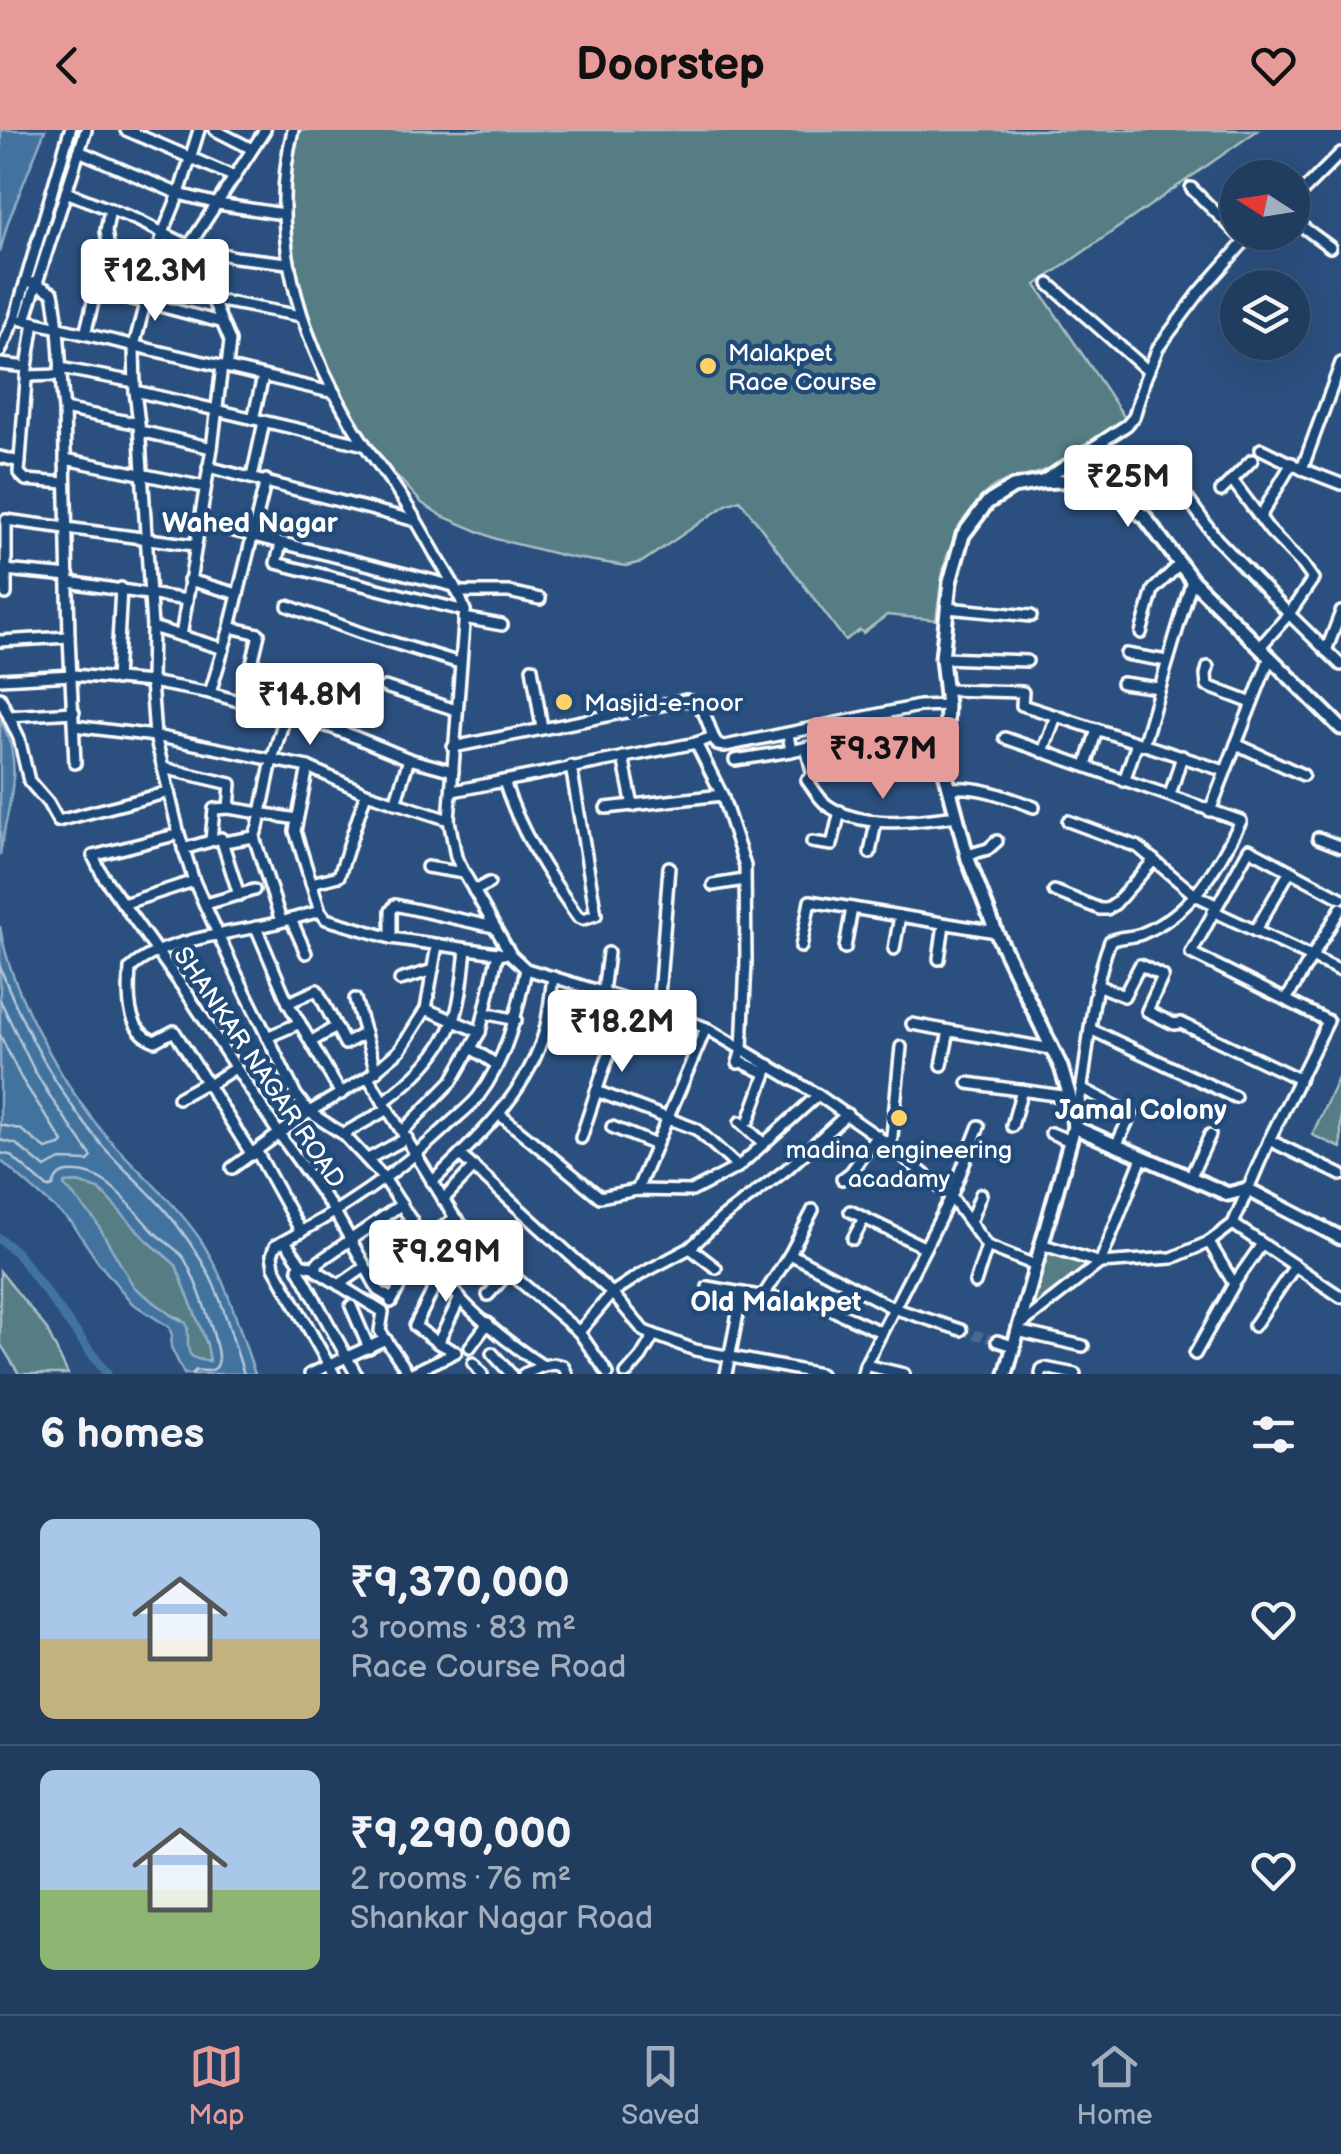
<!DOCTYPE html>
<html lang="en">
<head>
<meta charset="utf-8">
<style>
  :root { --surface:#203c5f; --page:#284365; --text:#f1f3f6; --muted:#a2adbd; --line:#3d5674; --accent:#e69b98 }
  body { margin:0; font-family:"Balsamiq Sans",sans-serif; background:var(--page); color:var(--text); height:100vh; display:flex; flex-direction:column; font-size:38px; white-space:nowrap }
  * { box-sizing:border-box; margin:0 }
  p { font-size:32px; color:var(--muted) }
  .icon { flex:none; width:55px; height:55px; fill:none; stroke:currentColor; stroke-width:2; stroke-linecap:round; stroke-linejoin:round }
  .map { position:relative; height:1244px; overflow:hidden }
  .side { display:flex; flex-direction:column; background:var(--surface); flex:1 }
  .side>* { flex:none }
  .needle { width:65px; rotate:282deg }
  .tools { position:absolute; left:1220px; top:30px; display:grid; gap:20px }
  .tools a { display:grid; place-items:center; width:90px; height:90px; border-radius:50%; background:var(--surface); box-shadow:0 10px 40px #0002,0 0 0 2px var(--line); font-size:50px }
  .price { position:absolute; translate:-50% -85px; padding:0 22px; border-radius:10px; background:#fff; color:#222; font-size:32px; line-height:65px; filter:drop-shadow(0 2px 5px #0008) }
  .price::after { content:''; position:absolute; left:50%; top:60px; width:30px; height:22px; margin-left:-15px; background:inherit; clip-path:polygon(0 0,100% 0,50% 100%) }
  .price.current { background:var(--accent); color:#111 }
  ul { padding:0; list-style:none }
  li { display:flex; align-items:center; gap:30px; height:250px; padding:0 40px }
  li+li { border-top:2px solid var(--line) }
  li span { display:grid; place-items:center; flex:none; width:280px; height:200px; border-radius:15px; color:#555 }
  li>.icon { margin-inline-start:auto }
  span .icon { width:120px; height:120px; fill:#fffc; stroke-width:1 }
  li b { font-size:42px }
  h2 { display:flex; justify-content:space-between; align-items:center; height:120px; padding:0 40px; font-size:42px }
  header { display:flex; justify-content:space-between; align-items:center; height:130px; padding:0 40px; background:var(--accent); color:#111; font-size:45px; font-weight:800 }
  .menu { display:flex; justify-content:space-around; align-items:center; height:140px; border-top:2px solid var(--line); background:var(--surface); font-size:28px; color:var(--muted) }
  .menu a { display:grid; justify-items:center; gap:5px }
  .menu .current { color:var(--accent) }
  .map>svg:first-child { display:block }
  .green { fill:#567d84; stroke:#aabec2; stroke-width:2.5 }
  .water { fill:#43739f; stroke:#8eabc5; stroke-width:2.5; fill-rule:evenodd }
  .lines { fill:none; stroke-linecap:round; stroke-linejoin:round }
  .shore { stroke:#b4c7d9; stroke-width:2.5 }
  .canal { stroke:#43739f; stroke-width:9 }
  .minor-tunnel { stroke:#4b6a92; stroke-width:9; stroke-dasharray:9 4.5; stroke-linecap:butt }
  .minor-casing { stroke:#fff; stroke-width:16 }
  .tertiary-casing { stroke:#fff; stroke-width:19 }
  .minor { stroke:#1f4a7a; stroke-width:9 }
  .tertiary { stroke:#1f4a7a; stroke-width:11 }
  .poi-dot { fill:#ffd166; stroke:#1f4a7a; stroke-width:4 }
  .labels { text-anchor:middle; stroke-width:9; stroke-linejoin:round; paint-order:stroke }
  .poi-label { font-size:25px; fill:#fff; stroke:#1f4a7a; text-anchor:start }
  .street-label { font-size:25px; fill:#fff; stroke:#1f4a7a }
  .neighbourhood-label { font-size:28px; font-weight:bold; fill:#fff; stroke:#1f4a7a }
</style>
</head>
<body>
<header><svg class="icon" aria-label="back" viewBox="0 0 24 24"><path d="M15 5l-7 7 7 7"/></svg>Doorstep<svg class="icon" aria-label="heart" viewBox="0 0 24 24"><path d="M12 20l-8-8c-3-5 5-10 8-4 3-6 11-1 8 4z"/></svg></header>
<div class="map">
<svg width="1341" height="1244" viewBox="0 0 1341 1244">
  <rect width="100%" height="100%" fill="#2b507f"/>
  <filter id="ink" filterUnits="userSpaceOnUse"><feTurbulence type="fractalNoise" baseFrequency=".01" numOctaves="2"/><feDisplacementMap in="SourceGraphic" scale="20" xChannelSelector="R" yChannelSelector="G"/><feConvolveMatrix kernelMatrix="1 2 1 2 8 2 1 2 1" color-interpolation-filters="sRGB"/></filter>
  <g filter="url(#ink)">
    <g class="green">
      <path d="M296,0H1258L1036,155L1125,288C1101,310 1072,332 1041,342C1025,348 1005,348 990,359C982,365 976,375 971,383C941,422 943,444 936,490L887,485L863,503L860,500L845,510L740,370L726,375L642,432L626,436L569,427L496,409L442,386L422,373L385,333L355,292L336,260L305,185L293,145L284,82Z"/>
      <path d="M1341,942V1018L1312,1005Z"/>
      <path d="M78,1052L99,1059L147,1110L176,1135L207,1214L210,1230C185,1232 186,1219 188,1199L180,1188L173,1186L134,1157L63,1055L64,1053Z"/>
      <path d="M1046,1118L1090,1132L1092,1137L1032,1181L1029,1179Z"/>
      <path d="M0,1141L46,1198L68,1244H19L0,1213Z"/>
    </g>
    <g class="water">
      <path d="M1,0H45L8,92L0,122Z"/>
      <path d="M0,590C27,633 6,680 0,725Z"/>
      <path d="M0,796C9,859 65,959 107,1007C138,1041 174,1071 200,1109C227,1150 239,1198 255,1244H184L171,1217L172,1205L169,1197L132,1173L98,1132L72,1093L0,1030ZM78,1052L99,1059L147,1110L176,1135L207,1214L210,1231C177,1230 193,1212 186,1193L172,1186L134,1157L95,1090L64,1055L65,1053Z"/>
    </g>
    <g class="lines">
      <g class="shore">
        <path d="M0,837C24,899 55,958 97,1009C112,1029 133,1046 150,1064C169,1083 187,1107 201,1130C222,1164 231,1206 244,1244"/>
        <path d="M0,870L34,940L53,971L92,1027L88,1031L61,1030L45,1038L16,1014L0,1010"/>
        <path d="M0,905L21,948L63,1012L60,1015L46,1019L20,999L0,995"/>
        <path d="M0,1023L10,1025L48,1058L53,1056C56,1047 59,1043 69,1042C108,1038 130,1078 154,1102C163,1111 175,1117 183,1127C192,1138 225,1226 217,1236C212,1243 203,1241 196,1240L192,1244"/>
      </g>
      <path class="canal" d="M0,1109L17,1123L107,1244"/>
      <path class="minor-tunnel" d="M961,1200L997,1211"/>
      <g class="minor-casing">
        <g id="minor">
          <path d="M126,0L235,47"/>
          <path d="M199,0L179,64L163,103L134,216L135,261L139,294L152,497L151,552L155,606L163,638L179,704L194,751L232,835L296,965L309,982L343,1004L384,1048L443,1140C448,1169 517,1219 543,1236L554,1234L563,1236L567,1244"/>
          <path d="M215,0L252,19"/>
          <path d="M265,0L189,116L176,146L178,151L200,167L301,186"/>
          <path d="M293,0C265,111 305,224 367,318C380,337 394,355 406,374C417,391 427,409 437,427C448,445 459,461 465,481L449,690L456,727L464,743L511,825L526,839L658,879L706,898L738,917L818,965L891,1016L951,1067L987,1116L1035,1135"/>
          <path d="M79,21L179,64L218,74L283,84"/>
          <path d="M66,62L137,90L189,116L235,127L288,133"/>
          <path d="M1292,72L1341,23"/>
          <path d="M1292,89L1330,117"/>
          <path d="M26,151L37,154L53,163C61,201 59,240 64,279L69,507L75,633"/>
          <path d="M1049,154L1148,241"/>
          <path d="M97,162L145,172L220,192"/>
          <path d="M213,171L230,211L227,237"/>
          <path d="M22,190H25L86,0"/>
          <path d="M25,190L335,263"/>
          <path d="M34,192L27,237L19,343L26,350L65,353"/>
          <path d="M85,204L108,113L106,101L110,79"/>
          <path d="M0,222L15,188L70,0"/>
          <path d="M0,234L27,237"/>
          <path d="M60,238L135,252"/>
          <path d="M27,246L60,245"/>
          <path d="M135,261L365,315"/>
          <path d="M64,279L139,294"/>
          <path d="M253,289L263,247"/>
          <path d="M140,301L212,318"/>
          <path d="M1261,319L1302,339L1341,354"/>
          <path d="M1156,325L1216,408L1289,484L1313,449L1303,435L1270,401L1232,350L1252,330"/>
          <path d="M0,327L20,332"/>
          <path d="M65,329L205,357"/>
          <path d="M208,337L416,391"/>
          <path d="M1302,339L1341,233"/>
          <path d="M252,347L264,292"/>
          <path d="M1044,350L1127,295L1134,287L1145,249L1158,218L1200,162L1245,111L1191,58"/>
          <path d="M1221,361L1232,350"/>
          <path d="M1260,387L1292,333"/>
          <path d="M198,392L454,456"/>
          <path d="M281,414L276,433L465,481"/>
          <path d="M5,440L69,446"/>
          <path d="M189,450L238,464"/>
          <path d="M69,452L187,470"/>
          <path d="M459,462H509L540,469"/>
          <path d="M6,464V390L194,415"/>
          <path d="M288,476L361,503L460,533"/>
          <path d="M947,478L1031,486"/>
          <path d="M464,488L502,495"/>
          <path d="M152,497L224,519"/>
          <path d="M230,497L259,504L243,571"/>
          <path d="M1141,503L1153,460L1179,435"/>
          <path d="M181,506L212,318L222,236"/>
          <path d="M0,511L69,507"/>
          <path d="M1259,518L1289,484L1341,535"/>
          <path d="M1326,521L1341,482"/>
          <path d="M1126,524L1167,531"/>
          <path d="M942,528L1027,531"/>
          <path d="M1208,537L1206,545L1207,556L1252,573"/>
          <path d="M532,538L542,598"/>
          <path d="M0,549L73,545L151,552L210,563L333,598L409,629L453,641"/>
          <path d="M116,550L121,458"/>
          <path d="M1122,553L1159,558"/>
          <path d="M385,557L456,580"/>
          <path d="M946,560L1023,562L1022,575L1056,586L1043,622"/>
          <path d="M210,563L230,497L266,350"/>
          <path d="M0,568L19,608L29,651L48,673L58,691L169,662"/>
          <path d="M9,586L74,582"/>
          <path d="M1056,586L1225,641"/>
          <path d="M74,596L155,606L308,637L366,663L449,690"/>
          <path d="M333,598L346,551"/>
          <path d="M869,600L875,624"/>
          <path d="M713,607L718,615L725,616L919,576L947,575"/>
          <path d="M1005,608L1241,691C1216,738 1194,782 1141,804C1131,808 1120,806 1110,811C1088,869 1089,934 1075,994"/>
          <path d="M1236,614L1303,645"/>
          <path d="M1143,615L1192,450"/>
          <path d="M453,617L686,570C704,573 707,591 713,607L696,613"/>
          <path d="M806,618L813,645L807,650C813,658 819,669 827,675C862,700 917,691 957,686"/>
          <path d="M791,621L870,603"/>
          <path d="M623,627L633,676"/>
          <path d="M847,628L872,612"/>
          <path d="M735,630L791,621L788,604"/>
          <path d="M1086,636L1097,599"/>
          <path d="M163,638L231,654L229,678L297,689"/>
          <path d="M504,651C519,700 548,745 578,787L583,789L596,785L571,636"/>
          <path d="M1124,651L1137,613"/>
          <path d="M951,658C981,656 1007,667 1034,677"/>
          <path d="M453,661L696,613L722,665L745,736L746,832L742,919L738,933"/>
          <path d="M1170,665L1182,626"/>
          <path d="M395,673L409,629"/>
          <path d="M606,678L722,665"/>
          <path d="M1210,681L1270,527"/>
          <path d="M1068,691L1138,717L1195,765L1216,775"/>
          <path d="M179,704L93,726L103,746L186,862L280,1005L335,1082L379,1161L392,1169"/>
          <path d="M254,707L258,697L272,630L286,583"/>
          <path d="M1318,708L1341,717"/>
          <path d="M211,710L214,679L229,678"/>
          <path d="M224,712L254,707L281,791"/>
          <path d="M812,712L832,715L840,681"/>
          <path d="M183,719L221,708L239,765"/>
          <path d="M870,723L876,691"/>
          <path d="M967,725L988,719L997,711"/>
          <path d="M427,737L464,743"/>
          <path d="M311,753L339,746L366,663"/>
          <path d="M713,755L744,750"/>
          <path d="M474,761L489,753"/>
          <path d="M1054,761L1100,779H1107L1115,774L1154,730"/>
          <path d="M123,774L194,751"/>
          <path d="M206,774L254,760"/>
          <path d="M320,781L326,789L391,808L504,824"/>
          <path d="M1213,781L1341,841"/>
          <path d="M291,789L306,823"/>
          <path d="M256,797L288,873L341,964"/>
          <path d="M1255,801L1290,741"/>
          <path d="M391,808V781L395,775L494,797"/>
          <path d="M801,817L810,771L996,802"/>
          <path d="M845,818L852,778"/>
          <path d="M894,819L900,786"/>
          <path d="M939,829L944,794"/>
          <path d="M400,850L433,840"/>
          <path d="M1097,855L1124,866L1140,835L1163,846L1147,881L1174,894L1181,893L1299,949"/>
          <path d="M603,862L608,823"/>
          <path d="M355,869L376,942"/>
          <path d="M1286,870L1191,823L1249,719L1341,768"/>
          <path d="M288,873L317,860L345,914L365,903"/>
          <path d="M426,879L480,902"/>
          <path d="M658,879L669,737"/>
          <path d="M485,883L516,890"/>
          <path d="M912,894L1051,919"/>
          <path d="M1090,899L1235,967"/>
          <path d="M267,907L300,893"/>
          <path d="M312,911L336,897"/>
          <path d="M471,918L497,935"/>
          <path d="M739,931L765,943"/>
          <path d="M942,935L949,901"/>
          <path d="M368,947L455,1088L509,1142L579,1202L608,1244"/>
          <path d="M968,953L1070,967"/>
          <path d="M207,956L235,938"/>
          <path d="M1083,959L1131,984L1116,1016"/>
          <path d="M596,961L696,999L738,1037"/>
          <path d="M178,968L205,953"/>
          <path d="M383,972C413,950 440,925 454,890C462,868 463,843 466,820"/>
          <path d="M499,984L600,1067L637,1060L692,1061L738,1037L818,965"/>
          <path d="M749,990L769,935"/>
          <path d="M740,992L763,1013"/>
          <path d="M1012,996L1022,960"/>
          <path d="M612,997L656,1015"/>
          <path d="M403,1001L452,951L480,902L498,823"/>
          <path d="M1051,1003L1070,1011"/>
          <path d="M343,1004L388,979"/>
          <path d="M581,1008L607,929L632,871"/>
          <path d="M1269,1010L1341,1045"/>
          <path d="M891,1016L901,917"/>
          <path d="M257,1022L301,1102"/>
          <path d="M252,1025L174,901L155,911C126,901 128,864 130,839C156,813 221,804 258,797C279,793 299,787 320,781L295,701L308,637"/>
          <path d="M460,1025L612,1163L644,1201L695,1220L820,1244"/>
          <path d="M368,1029L407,1008"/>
          <path d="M232,1038L309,982L368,947L400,920L426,879L437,815"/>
          <path d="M1190,1048L1210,1005"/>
          <path d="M842,1049L851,1042L877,1005"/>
          <path d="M432,1052C475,1011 522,968 542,910C549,891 550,868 553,847"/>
          <path d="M637,1060L706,898"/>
          <path d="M443,1070L474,1037"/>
          <path d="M402,1074L317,1133V1141L383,1182L380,1201L409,1244"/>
          <path d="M850,1081L864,1088L853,1109"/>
          <path d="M864,1088L924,1117"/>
          <path d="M970,1092L981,1064"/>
          <path d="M1233,1094L1341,1167"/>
          <path d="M387,1106L412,1090"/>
          <path d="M425,1110L455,1088"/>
          <path d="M285,1111L301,1134L316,1138"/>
          <path d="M1209,1112L1234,1154"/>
          <path d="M1041,1114L1100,1133L1172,1128L1209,1112L1233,1094L1269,1010L1328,891L1286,870L1341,778"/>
          <path d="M690,1118L716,1138"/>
          <path d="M790,1124L893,1178L961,1200"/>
          <path d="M298,1138L356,1244"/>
          <path d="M975,1153L987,1116"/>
          <path d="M339,1155L365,1137"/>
          <path d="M708,1157L742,1163"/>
          <path d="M488,1165L509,1142"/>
          <path d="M763,1166L790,1124L813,1080"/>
          <path d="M391,1172L412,1133"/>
          <path d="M351,1176L369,1218"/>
          <path d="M1254,1196L1295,1136"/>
          <path d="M1018,1197L1100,1133L1142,1028"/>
          <path d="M1017,1201L1083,1216"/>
          <path d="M579,1202L612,1163L641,1144L690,1118L722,1088L787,1039L847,984"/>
          <path d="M997,1211L1013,1216"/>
          <path d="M438,1213L460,1168"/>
          <path d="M470,1217L488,1193"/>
          <path d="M492,1223L511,1244"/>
          <path d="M1195,1224L1234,1154L1262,1114"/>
          <path d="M473,1233L482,1244"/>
          <path d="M865,1235L904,1244"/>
          <path d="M310,1244L386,1209"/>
          <path d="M334,1244L274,1137L272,1125L275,1116C335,1084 394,1046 444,999C455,988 468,979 478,967C506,930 517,884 526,839"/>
          <path d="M410,1244L456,1222L438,1213L415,1196L442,1142"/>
          <path d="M524,1244L543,1236"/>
          <path d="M626,1244L641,1227L654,1205"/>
          <path d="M726,1244L742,1163L823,1176L881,1202"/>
          <path d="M863,1244L865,1235L951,1067L979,996"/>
          <path d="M1041,1244L1042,1239L1045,1238L1075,1244"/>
        </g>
      </g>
      <g class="tertiary-casing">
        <g id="tertiary">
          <path d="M1074,997L1228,1064L1247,1059L1341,1108"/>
          <path d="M1006,1244L1074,997L1070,967L1061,937L996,802L968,729L945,642L947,575L942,528L950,452L963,405L987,373L1013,357L1042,352L1075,350L1114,364L1145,387L1192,450L1341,598"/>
        </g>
      </g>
      <use href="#minor" class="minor"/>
      <use href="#tertiary" class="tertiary"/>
    </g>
  </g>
  <g class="poi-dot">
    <circle cx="708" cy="236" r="10"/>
    <circle cx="564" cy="572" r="10"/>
    <circle cx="899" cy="988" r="10"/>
  </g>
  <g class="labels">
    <g class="poi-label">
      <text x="728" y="231">Malakpet<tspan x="728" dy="29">Race Course</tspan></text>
      <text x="584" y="581">Masjid-e-noor</text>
      <text x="899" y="1028" text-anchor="middle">madina engineering<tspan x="899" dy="29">acadamy</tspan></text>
    </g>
    <g class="street-label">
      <text transform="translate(260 937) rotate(56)" y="9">SHANKAR NAGAR ROAD</text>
    </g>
    <g class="neighbourhood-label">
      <text x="250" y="402">Wahed Nagar</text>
      <text x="1141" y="989">Jamal Colony</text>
      <text x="776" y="1181">Old Malakpet</text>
    </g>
  </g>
</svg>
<div class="tools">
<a><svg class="needle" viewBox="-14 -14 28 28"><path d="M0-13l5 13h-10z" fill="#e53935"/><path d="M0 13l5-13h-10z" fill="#a2adbd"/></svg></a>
<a><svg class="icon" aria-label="layers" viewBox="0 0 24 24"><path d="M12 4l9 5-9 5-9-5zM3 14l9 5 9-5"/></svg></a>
</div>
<b class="price" style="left:155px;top:194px">₹12.3M</b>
<b class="price" style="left:1128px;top:400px">₹25M</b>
<b class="price" style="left:310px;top:618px">₹14.8M</b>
<b class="price current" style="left:883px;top:672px">₹9.37M</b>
<b class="price" style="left:622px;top:945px">₹18.2M</b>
<b class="price" style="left:446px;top:1175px">₹9.29M</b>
</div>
<section class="side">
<h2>6 homes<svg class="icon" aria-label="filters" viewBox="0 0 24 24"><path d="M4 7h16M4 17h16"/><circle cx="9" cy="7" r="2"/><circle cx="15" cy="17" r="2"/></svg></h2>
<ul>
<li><span style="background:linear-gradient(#a9c7e8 60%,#c2b280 0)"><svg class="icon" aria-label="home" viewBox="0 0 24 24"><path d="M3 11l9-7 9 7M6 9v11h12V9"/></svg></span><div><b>₹9,370,000</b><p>3 rooms · 83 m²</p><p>Race Course Road</p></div><svg class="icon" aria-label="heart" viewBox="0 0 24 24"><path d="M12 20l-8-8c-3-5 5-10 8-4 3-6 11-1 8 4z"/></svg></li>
<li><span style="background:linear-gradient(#a9c7e8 60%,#8fb573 0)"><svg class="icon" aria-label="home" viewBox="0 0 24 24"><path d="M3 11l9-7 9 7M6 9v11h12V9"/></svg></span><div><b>₹9,290,000</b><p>2 rooms · 76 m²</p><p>Shankar Nagar Road</p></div><svg class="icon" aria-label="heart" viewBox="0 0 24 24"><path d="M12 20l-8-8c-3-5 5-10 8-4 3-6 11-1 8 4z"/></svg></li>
</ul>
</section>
<nav class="menu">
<a class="current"><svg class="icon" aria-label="map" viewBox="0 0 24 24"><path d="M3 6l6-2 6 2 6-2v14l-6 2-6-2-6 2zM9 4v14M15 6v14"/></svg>Map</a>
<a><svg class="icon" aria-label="saved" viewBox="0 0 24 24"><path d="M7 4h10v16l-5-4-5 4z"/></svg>Saved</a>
<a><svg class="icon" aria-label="home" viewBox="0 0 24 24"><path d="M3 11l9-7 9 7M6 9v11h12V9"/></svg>Home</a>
</nav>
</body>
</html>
